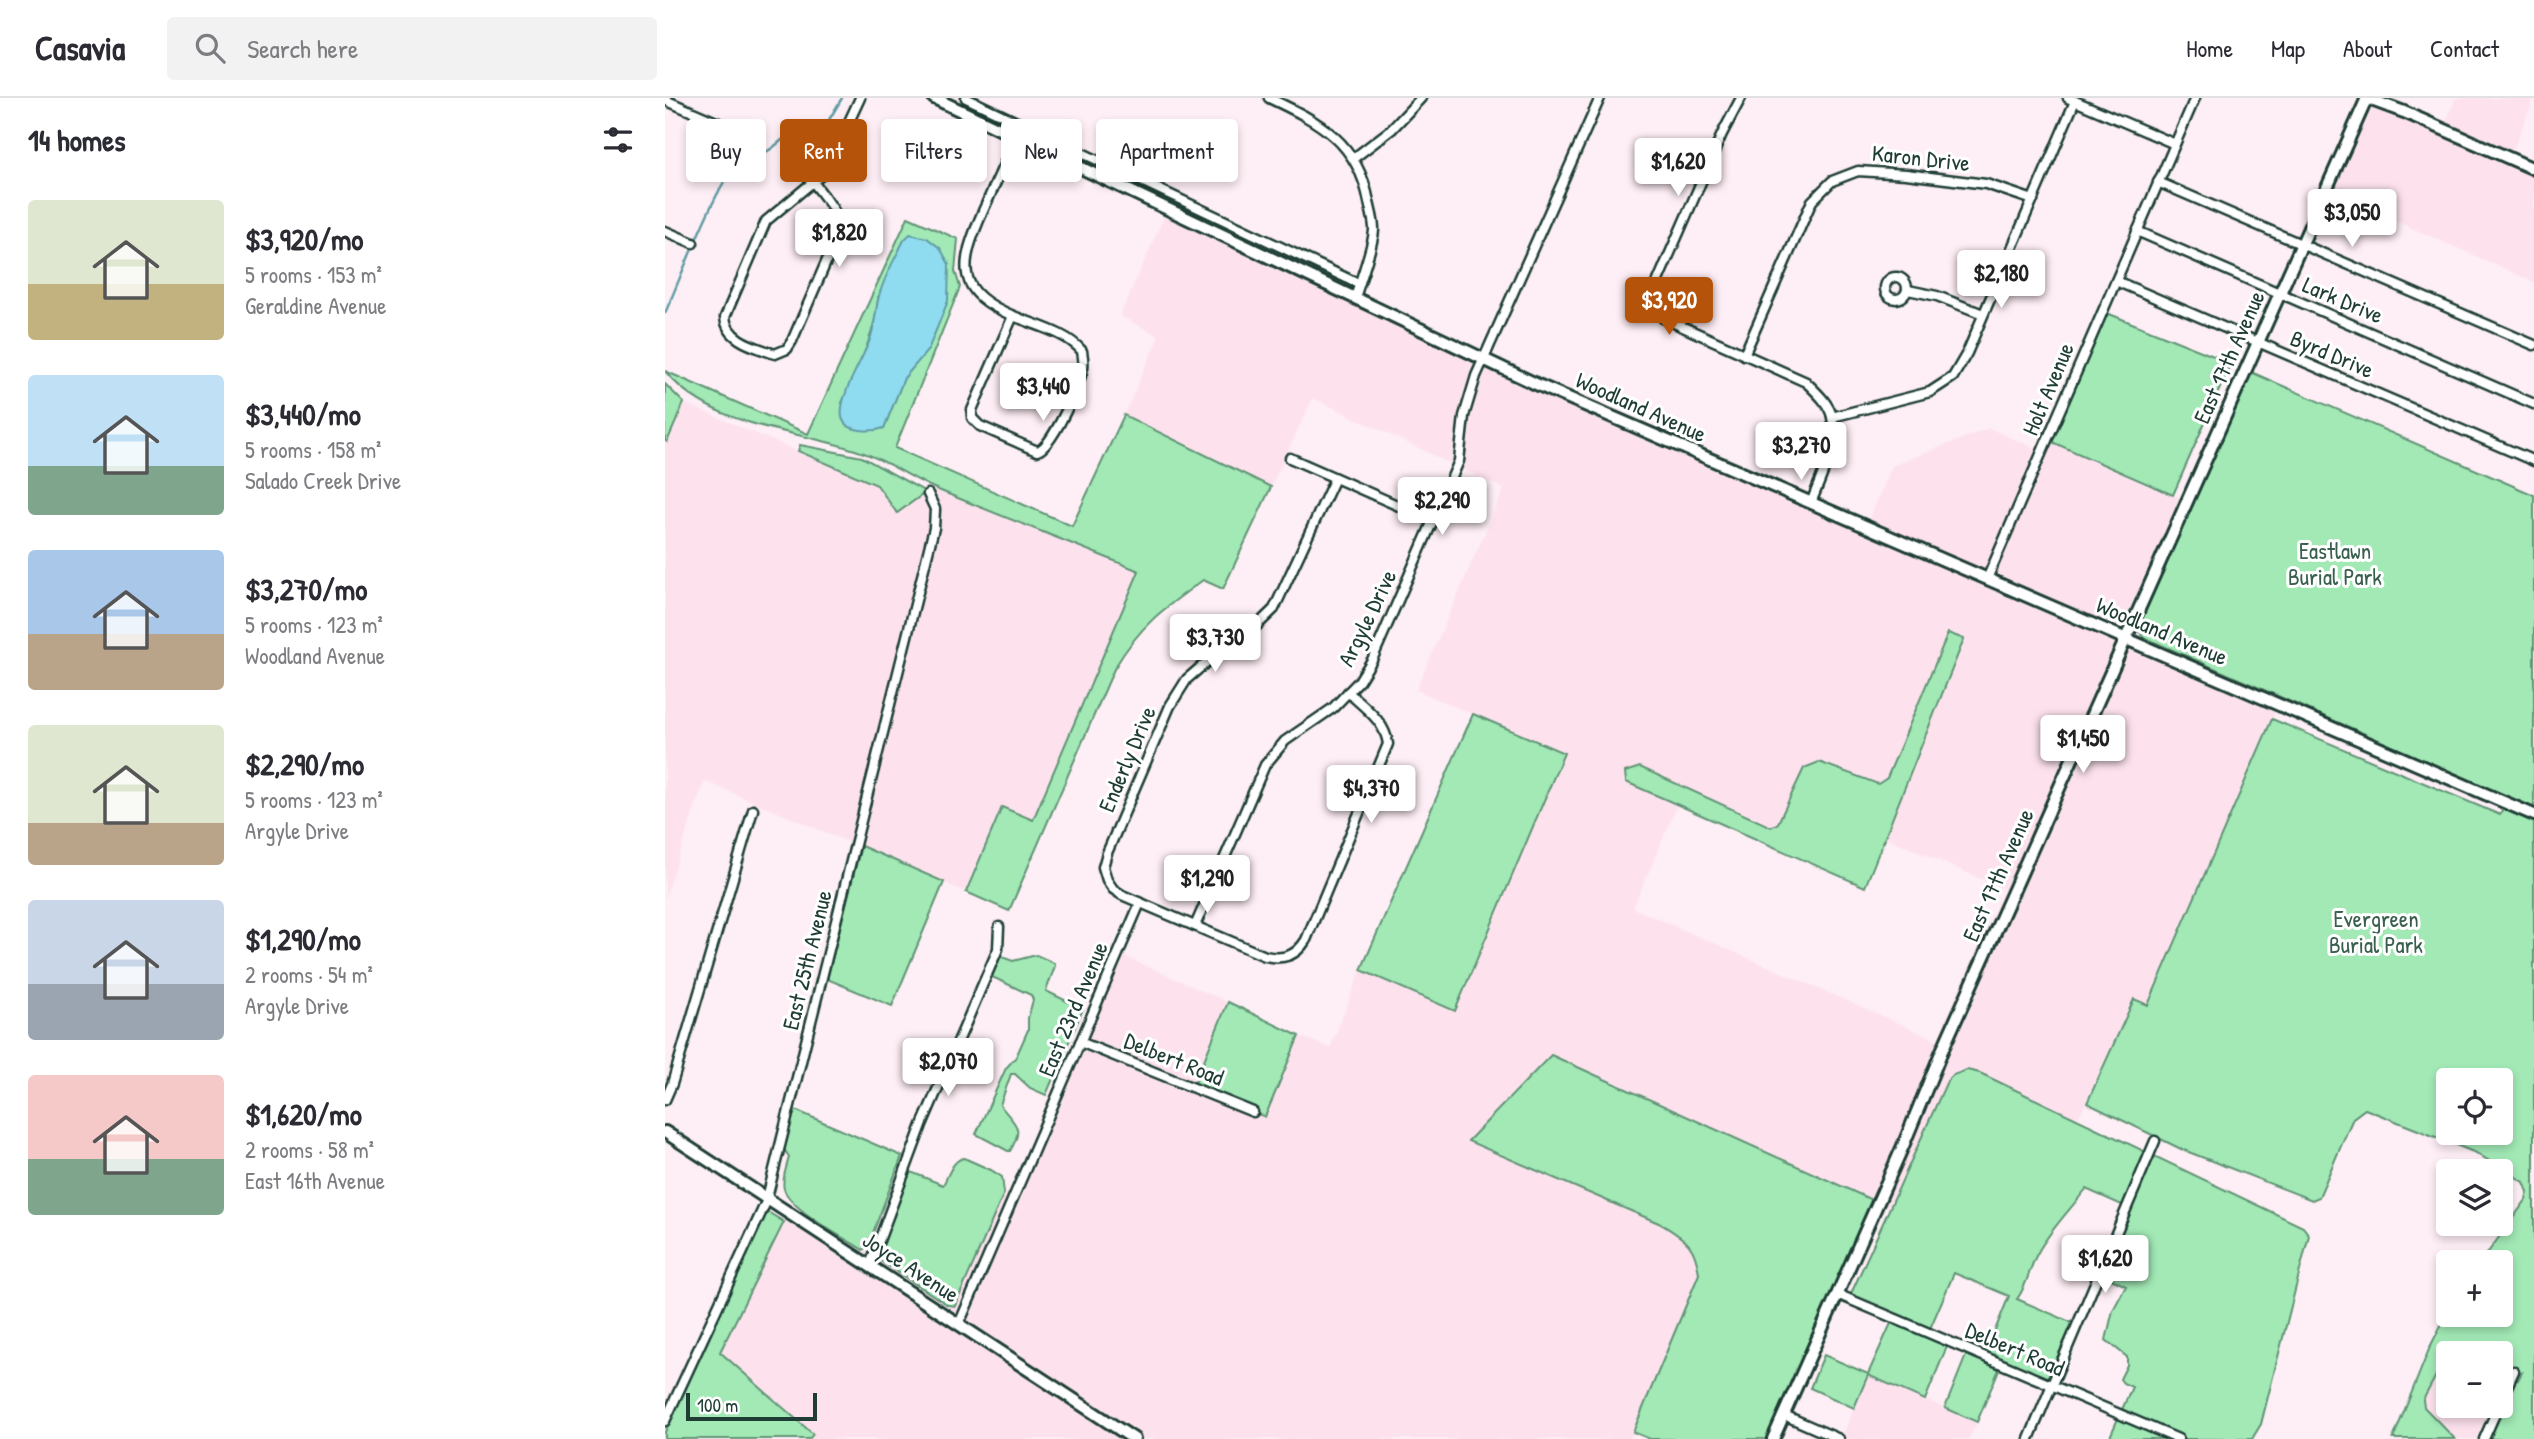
<!DOCTYPE html>
<html lang="en">
<head>
<meta charset="utf-8">
<style>
  :root { --surface:#fff; --page:#f2f2f3; --text:#2b2b33; --muted:#7c7c81; --line:#e1e1e2; --accent:#b45309 }
  body { margin:0; font-family:"Patrick Hand",sans-serif; background:var(--page); color:var(--text); height:100vh; display:flex; flex-direction:column; font-size:26px; white-space:nowrap }
  * { box-sizing:border-box; margin:0 }
  p { font-size:23px; color:var(--muted) }
  .icon { flex:none; width:38px; height:38px; fill:none; stroke:currentColor; stroke-width:2; stroke-linecap:round; stroke-linejoin:round }
  .map { position:relative; flex:1; overflow:hidden }
  .drawer { display:flex; flex-direction:column; background:var(--surface); width:665px }
  .drawer>* { flex:none }
  .banner { position:absolute; left:21px; top:21px; width:665px; height:63px; display:flex; gap:14px }
  .buttons { position:absolute; left:1771px; top:970px; display:grid; gap:14px }
  .buttons a { display:grid; place-items:center; width:77px; height:77px; border-radius:7px; background:var(--surface); box-shadow:0 4px 10px #0003; font-size:35px }
  .scale { position:absolute; left:21px; bottom:18px; width:131px; box-sizing:border-box; padding-left:7px; border:4px solid #1f3d34; border-top:0; font-size:19px; line-height:24px; white-space:nowrap; color:#1f3d34; -webkit-text-stroke:5px #fff; paint-order:stroke }
  .price { position:absolute; translate:-50% -60px; padding:0 16px; border-radius:7px; background:#fff; color:#222; font-size:23px; line-height:46px; filter:drop-shadow(0 2px 4px #0008) }
  .price::after { content:''; position:absolute; left:50%; top:42px; width:21px; height:16px; margin-left:-10px; background:inherit; clip-path:polygon(0 0,100% 0,50% 100%) }
  .price.current { background:var(--accent); color:#fff }
  ul { padding:0; list-style:none }
  li { display:flex; align-items:center; gap:21px; height:175px; padding:0 28px }
  li span { display:grid; place-items:center; flex:none; width:196px; height:140px; border-radius:7px; color:#555 }
  li>.icon { margin-inline-start:auto }
  span .icon { width:84px; height:84px; fill:#fffc; stroke-width:1 }
  li b { font-size:30px }
  h2 { display:flex; justify-content:space-between; align-items:center; height:84px; padding:0 28px; font-size:30px }
  .pill { padding:0 24px; border-radius:7px; background:var(--surface); box-shadow:0 4px 10px #0003; font-size:24px; line-height:63px }
  .pill.current { background:var(--accent); color:#fff }
  header { display:flex; align-items:center; gap:42px; box-sizing:border-box; height:98px; padding:0 35px; background:var(--surface); border-bottom:2px solid var(--line) }
  header strong { font-size:33px }
  nav { display:flex; gap:38px; margin-inline-start:auto; font-size:24px }
  .search { width:490px; height:63px; background:var(--page); display:flex; align-items:center; gap:18px; box-sizing:border-box; padding:0 24px; border-radius:7px; color:var(--muted); font-size:26px }
  main { display:flex; flex:1; min-height:0 }
  .map>svg:first-child { display:block }
  .built { fill:#fde2ee; fill-rule:evenodd }
  .green { fill:#a2e9b6; stroke:#609375; stroke-width:2; fill-rule:evenodd }
  .water { fill:#8fdbef; stroke:#629ca4; stroke-width:2 }
  .lines { fill:none; stroke-linecap:round; stroke-linejoin:round }
  .stream { stroke:#629ca4; stroke-width:2.5 }
  .street-casing { stroke:#1f3d34; stroke-width:13 }
  .secondary-casing { stroke:#1f3d34; stroke-width:16 }
  .street { stroke:#fff; stroke-width:8 }
  .secondary { stroke:#fff; stroke-width:10 }
  .labels { text-anchor:middle; stroke-width:6; stroke-linejoin:round; paint-order:stroke }
  .street-label { font-size:23px; fill:#1f3d34; stroke:#fff }
  .park-label { font-size:23px; fill:#395f4e; stroke:#fff }
</style>
</head>
<body>
<header>
<strong>Casavia</strong>
<div class="search"><svg class="icon" aria-label="search" viewBox="0 0 24 24"><circle cx="10" cy="10" r="6"/><path d="M15 15l6 6"/></svg>Search here</div>
<nav><a>Home</a><a>Map</a><a>About</a><a>Contact</a></nav>
</header>
<main>
<section class="drawer">
<h2>14 homes<svg class="icon" aria-label="filters" viewBox="0 0 24 24"><path d="M4 7h16M4 17h16"/><circle cx="9" cy="7" r="2"/><circle cx="15" cy="17" r="2"/></svg></h2>
<ul>
<li><span style="background:linear-gradient(#dfe7d0 60%,#c2b280 0)"><svg class="icon" aria-label="home" viewBox="0 0 24 24"><path d="M3 11l9-7 9 7M6 9v11h12V9"/></svg></span><div><b>$3,920/mo</b><p>5 rooms · 153 m²</p><p>Geraldine Avenue</p></div></li>
<li><span style="background:linear-gradient(#bfe0f5 65%,#7fa58c 0)"><svg class="icon" aria-label="home" viewBox="0 0 24 24"><path d="M3 11l9-7 9 7M6 9v11h12V9"/></svg></span><div><b>$3,440/mo</b><p>5 rooms · 158 m²</p><p>Salado Creek Drive</p></div></li>
<li><span style="background:linear-gradient(#a9c7e8 60%,#b9a48a 0)"><svg class="icon" aria-label="home" viewBox="0 0 24 24"><path d="M3 11l9-7 9 7M6 9v11h12V9"/></svg></span><div><b>$3,270/mo</b><p>5 rooms · 123 m²</p><p>Woodland Avenue</p></div></li>
<li><span style="background:linear-gradient(#dfe7d0 70%,#b9a48a 0)"><svg class="icon" aria-label="home" viewBox="0 0 24 24"><path d="M3 11l9-7 9 7M6 9v11h12V9"/></svg></span><div><b>$2,290/mo</b><p>5 rooms · 123 m²</p><p>Argyle Drive</p></div></li>
<li><span style="background:linear-gradient(#c9d6e8 60%,#9aa5b1 0)"><svg class="icon" aria-label="home" viewBox="0 0 24 24"><path d="M3 11l9-7 9 7M6 9v11h12V9"/></svg></span><div><b>$1,290/mo</b><p>2 rooms · 54 m²</p><p>Argyle Drive</p></div></li>
<li><span style="background:linear-gradient(#f6c9c9 60%,#7fa58c 0)"><svg class="icon" aria-label="home" viewBox="0 0 24 24"><path d="M3 11l9-7 9 7M6 9v11h12V9"/></svg></span><div><b>$1,620/mo</b><p>2 rooms · 58 m²</p><p>East 16th Avenue</p></div></li>
</ul>
</section>
<div class="map">
<svg width="1869" height="1341" viewBox="0 0 1869 1341">
  <rect width="100%" height="100%" fill="#feeef5"/>
  <filter id="ink" filterUnits="userSpaceOnUse"><feTurbulence type="fractalNoise" baseFrequency=".0143" numOctaves="2"/><feDisplacementMap in="SourceGraphic" scale="14" xChannelSelector="R" yChannelSelector="G"/><feConvolveMatrix kernelMatrix="1 2 1 2 8 2 1 2 1" color-interpolation-filters="sRGB"/></filter>
  <g filter="url(#ink)">
    <g class="built">
      <path d="M1791,0H1869L1845,60L1869,71V184L1656,90L1698,1L1778,31Z"/>
      <path d="M502,112L881,291L1201,428L1227,368L1324,330L1376,353L1382,342L1527,405L1474,533L1478,539L1616,599L1483,907L1468,901L1413,1021L1315,975L1288,977L1282,983L1224,1110L886,957L804,1043L996,1126L1022,1142L1031,1156L1034,1176L965,1341H144L147,1336L55,1254L128,1105L283,1207L290,1208L339,1095L348,1099L452,855L563,904L528,989L600,1019L634,938L665,950L696,872L790,913L899,655L751,592L839,391L648,300L606,389L459,317L494,238L455,218ZM1283,535L1299,541L1220,739L1339,791L1272,942L968,810L1012,708L1106,729L1113,725L1139,670L1154,664L1213,686L1222,680Z"/>
      <path d="M19,305L212,387L232,415L267,389L475,473L367,723L337,710L301,794L39,683L0,800V343L2,344Z"/>
      <path d="M1774,1271L1783,1276V1307H1826L1811,1341H1790L1759,1309L1758,1302Z"/>
      <path d="M1203,1277L1312,1324L1304,1341H1176Z"/>
    </g>
    <g class="green">
      <path d="M243,119L293,141L290,173L295,189L230,350L407,428L459,317L606,389L558,491L538,482C499,510 474,528 449,571L344,813L301,794L337,709L368,722L474,473C407,445 338,419 271,391C246,380 224,364 199,355C132,330 49,333 0,273L143,336ZM213,201L248,269L239,280L219,330L177,305C192,271 210,238 213,201Z"/>
      <path d="M1442,215L1566,265L1508,397L1387,344Z"/>
      <path d="M1586,274L1869,397V710L1478,539L1474,533L1475,521Z"/>
      <path d="M0,286L19,305L2,344L0,343Z"/>
      <path d="M135,347L197,359L261,394L232,415L212,387L133,353Z"/>
      <path d="M1283,535L1299,541L1200,789L961,684L960,674L975,669L1106,729L1113,725L1139,670L1154,664L1213,686L1222,680Z"/>
      <path d="M808,616L899,655L790,913L696,872Z"/>
      <path d="M1607,621L1835,717L1838,710L1869,724V1341H1821L1845,1287L1853,1282L1857,1274H1844L1836,1285V1255H1783V1276L1774,1272L1758,1302L1759,1309L1790,1341H1728L1765,1249L1783,1214V1216H1836V1164H1816L1861,1102L1863,1094L1859,1084L1811,1055L1700,1011L1688,1020L1654,1099L1647,1102L1516,1051L1422,1005L1469,901L1483,907ZM1783,982H1836V1034H1783Z"/>
      <path d="M196,748L279,784L227,908L162,881Z"/>
      <path d="M371,857L389,865L390,868L381,893L418,911L381,997L365,990L350,976H346L335,1007C350,1027 360,1028 345,1053H343L311,1036L341,970L351,959L363,932V920L368,902L366,897L325,878L334,858L348,863Z"/>
      <path d="M563,904L634,938L600,1019L528,989Z"/>
      <path d="M886,957L1207,1102L1101,1341H985L968,1334L1034,1176C1030,1146 1021,1142 996,1126L803,1043Z"/>
      <path d="M1302,972L1315,975L1638,1129L1644,1137L1596,1326L1587,1341H1444L1467,1289L1458,1285L1455,1281L1462,1267V1259L1441,1242L1448,1212L1461,1188L1438,1177L1482,1067L1477,1065L1459,1108L1421,1091C1405,1112 1384,1133 1372,1156C1364,1171 1362,1188 1352,1201L1408,1225L1383,1279H1376L1320,1257L1344,1198L1289,1175L1264,1233L1185,1198L1282,983L1288,977Z"/>
      <path d="M130,1012L237,1058L203,1148L198,1152C178,1139 127,1113 119,1091C116,1082 122,1068 124,1059L119,1051Z"/>
      <path d="M299,1060L326,1072L337,1079L339,1095L290,1208L283,1207L214,1162L213,1151L241,1072L278,1087C284,1077 287,1062 299,1060Z"/>
      <path d="M101,1113L119,1124L55,1254L148,1336L144,1341H0V1334Z"/>
      <path d="M1227,1223L1283,1246L1260,1302L1203,1277L1189,1310L1145,1290L1159,1257L1203,1276Z"/>
      <path d="M1302,1255L1335,1269L1312,1324L1280,1310Z"/>
    </g>
    <path class="water" d="M245,136L262,140L275,150L284,166L283,203L263,252L239,280L219,330C208,334 180,335 177,319C173,300 197,262 204,244C210,229 210,216 213,202C217,182 230,161 239,142Z"/>
    <g class="lines">
      <path class="stream" d="M0,215C16,180 54,75 81,55C108,61 110,41 132,33L148,39L155,37L177,0"/>
      <g class="street-casing">
        <g id="street">
          <path d="M301,0L694,186"/>
          <path d="M604,0C655,24 693,44 704,104C706,113 709,123 709,131C709,146 695,183 690,200"/>
          <path d="M1076,0L1057,36L992,185C986,200 989,207 998,220L1141,284C1151,294 1164,305 1167,319C1173,346 1155,381 1146,405"/>
          <path d="M1403,0L1510,46"/>
          <path d="M0,2L79,36"/>
          <path d="M689,60L727,31L756,0"/>
          <path d="M1493,84L1869,247"/>
          <path d="M149,85C158,98 175,115 175,132L127,243L122,251L110,256C91,249 62,243 60,219L101,123L161,73L195,0"/>
          <path d="M0,133L28,145"/>
          <path d="M1472,133L1869,306"/>
          <circle cx="1231" cy="190" r="11"/>
          <path d="M1451,183L1869,363"/>
          <path d="M1243,192L1272,198L1318,216"/>
          <path d="M348,218L307,312V320L315,328L372,353C387,350 414,287 418,270C419,264 418,259 417,253C402,235 373,228 351,219C289,194 294,168 318,113C329,89 340,64 351,40"/>
          <path d="M1079,257L1147,103L1167,83L1193,73L1241,76L1321,86L1368,102"/>
          <path d="M1167,319L1265,294L1288,279L1302,255L1410,3"/>
          <path d="M625,360L768,423"/>
          <path d="M670,380L609,511L578,541L551,556L522,581L505,608L442,755L438,769L442,782L448,791L457,797L600,858C619,862 631,858 641,842L723,646C720,623 700,610 683,594"/>
          <path d="M1322,481L1530,0"/>
          <path d="M530,828L600,667L620,643L668,610L694,583L707,562L794,363L799,318L811,278L935,0"/>
          <path d="M415,944L588,1014"/>
          <path d="M0,1002L7,986L88,712"/>
          <path d="M205,1167L257,1027L333,851L334,829"/>
          <path d="M1172,1196L1513,1341"/>
          <path d="M294,1226L475,805"/>
          <path d="M1836,1302L1849,1273"/>
          <path d="M1119,1317L1174,1341"/>
          <path d="M0,1323L101,1104L269,430L270,411L263,396"/>
          <path d="M1364,1341L1490,1043"/>
          <path d="M1819,1341L1834,1307"/>
        </g>
      </g>
      <g class="secondary-casing">
        <g id="secondary">
          <path d="M269,0L871,286L1869,717"/>
          <path d="M1701,0L1739,14L1869,71"/>
          <path d="M0,1034L469,1341"/>
          <path d="M1108,1341L1238,1048L1276,955L1702,0"/>
        </g>
      </g>
      <use href="#street" class="street"/>
      <use href="#secondary" class="secondary"/>
    </g>
  </g>
  <g class="labels">
    <g class="street-label">
      <text transform="translate(1256 60) rotate(6)" y="8">Karon Drive</text>
      <text transform="translate(1678 202) rotate(23)" y="8">Lark Drive</text>
      <text transform="translate(1667 256) rotate(23)" y="8">Byrd Drive</text>
      <text transform="translate(1564 259) rotate(-66)" y="8">East 17th Avenue</text>
      <text transform="translate(1383 291) rotate(-67)" y="8">Holt Avenue</text>
      <text transform="translate(976 309) rotate(24)" y="8">Woodland Avenue</text>
      <text transform="translate(702 520) rotate(-64)" y="8">Argyle Drive</text>
      <text transform="translate(1497 533) rotate(23)" y="8">Woodland Avenue</text>
      <text transform="translate(462 661) rotate(-67)" y="8">Enderly Drive</text>
      <text transform="translate(1333 777) rotate(-66)" y="8">East 17th Avenue</text>
      <text transform="translate(142 862) rotate(-76)" y="8">East 25th Avenue</text>
      <text transform="translate(408 911) rotate(-67)" y="8">East 23rd Avenue</text>
      <text transform="translate(509 961) rotate(22)" y="8">Delbert Road</text>
      <text transform="translate(246 1169) rotate(33)" y="8">Joyce Avenue</text>
      <text transform="translate(1350 1251) rotate(23)" y="8">Delbert Road</text>
    </g>
    <g class="park-label">
      <text x="1670" y="461">Eastlawn<tspan x="1670" dy="26">Burial Park</tspan></text>
      <text x="1711" y="829">Evergreen<tspan x="1711" dy="26">Burial Park</tspan></text>
    </g>
  </g>
</svg>
<div class="buttons">
<a><svg class="icon" aria-label="locate" viewBox="0 0 24 24"><circle cx="12" cy="12" r="6"/><path d="M12 2v4M12 18v4M2 12h4M18 12h4"/></svg></a>
<a><svg class="icon" aria-label="layers" viewBox="0 0 24 24"><path d="M12 4l9 5-9 5-9-5zM3 14l9 5 9-5"/></svg></a>
<a>+</a>
<a>−</a>
</div>
<div class="scale">100 m</div>
<b class="price" style="left:1013px;top:100px">$1,620</b>
<b class="price" style="left:1687px;top:151px">$3,050</b>
<b class="price" style="left:174px;top:171px">$1,820</b>
<b class="price" style="left:1336px;top:212px">$2,180</b>
<b class="price current" style="left:1004px;top:239px">$3,920</b>
<b class="price" style="left:378px;top:325px">$3,440</b>
<b class="price" style="left:1136px;top:384px">$3,270</b>
<b class="price" style="left:777px;top:439px">$2,290</b>
<b class="price" style="left:550px;top:576px">$3,730</b>
<b class="price" style="left:1418px;top:677px">$1,450</b>
<b class="price" style="left:706px;top:727px">$4,370</b>
<b class="price" style="left:542px;top:817px">$1,290</b>
<b class="price" style="left:283px;top:1000px">$2,070</b>
<b class="price" style="left:1440px;top:1197px">$1,620</b>
<div class="banner">
<a class="pill">Buy</a>
<a class="pill current">Rent</a>
<a class="pill">Filters</a>
<a class="pill">New</a>
<a class="pill">Apartment</a>
</div>
</div>
</main>
</body>
</html>
